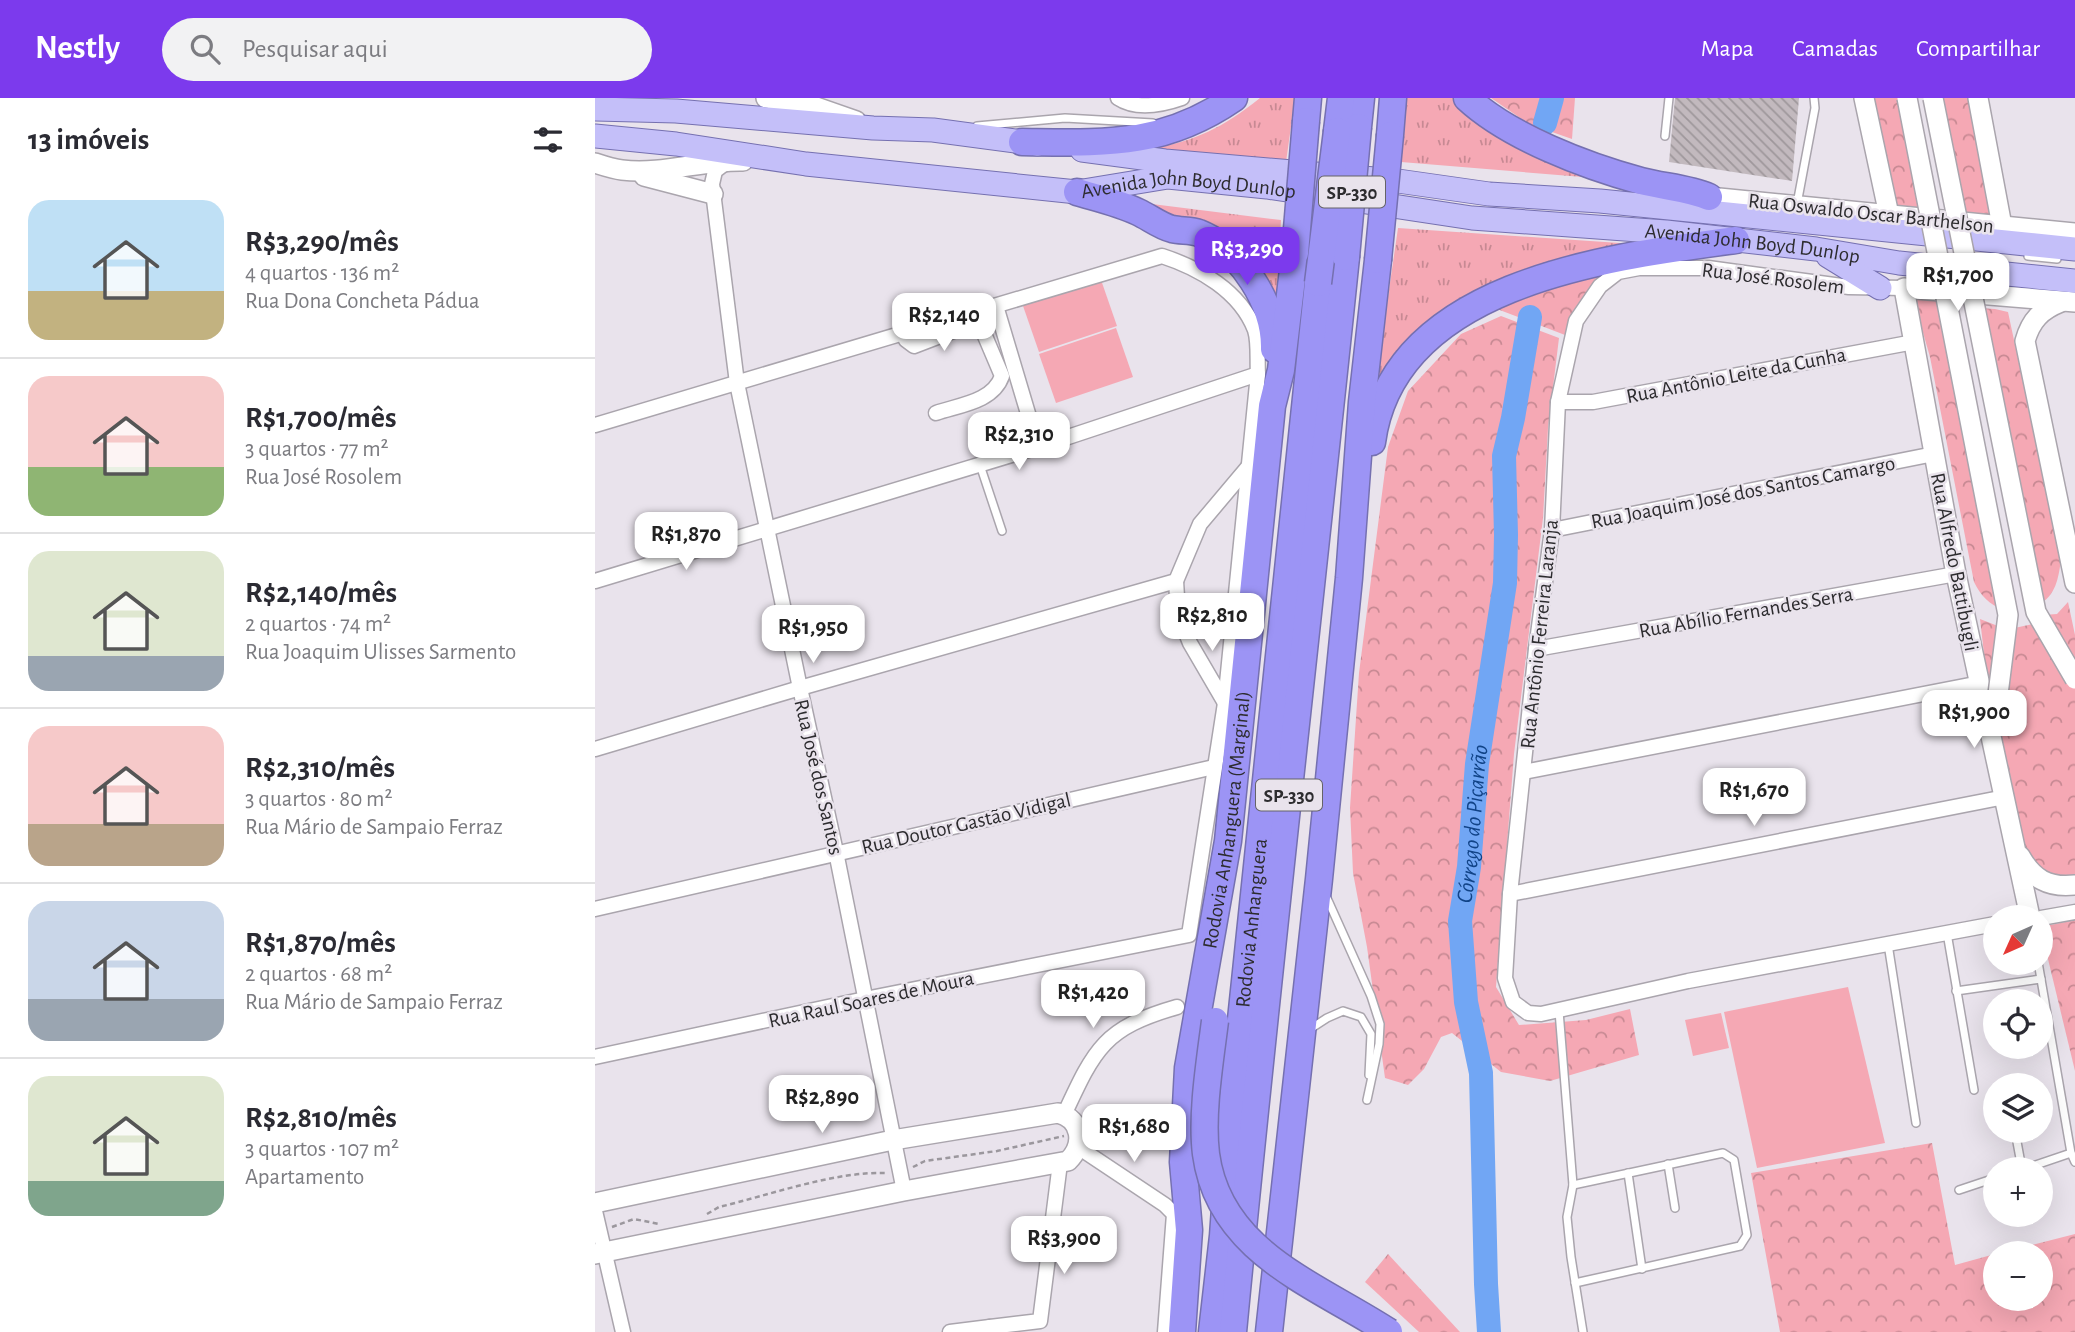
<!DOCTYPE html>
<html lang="pt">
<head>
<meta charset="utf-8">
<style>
  :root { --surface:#fff; --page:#f2f2f3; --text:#2b2b33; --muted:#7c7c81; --line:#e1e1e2; --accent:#7c3aed }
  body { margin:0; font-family:"Alegreya Sans",sans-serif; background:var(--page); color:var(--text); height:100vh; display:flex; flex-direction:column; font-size:26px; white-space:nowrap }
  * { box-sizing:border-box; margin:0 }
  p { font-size:23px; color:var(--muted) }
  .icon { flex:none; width:38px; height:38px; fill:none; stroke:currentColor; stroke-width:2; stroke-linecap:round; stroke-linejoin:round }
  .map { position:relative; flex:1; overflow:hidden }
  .sheet { display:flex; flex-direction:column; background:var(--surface); width:595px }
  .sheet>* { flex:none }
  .needle { width:46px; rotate:225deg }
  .controls { position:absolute; left:1388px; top:807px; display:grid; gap:14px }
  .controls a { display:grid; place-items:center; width:70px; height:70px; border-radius:50%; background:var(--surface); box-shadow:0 7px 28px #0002; font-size:35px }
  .price { position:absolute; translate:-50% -60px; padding:0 16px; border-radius:14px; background:#fff; color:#222; font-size:23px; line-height:46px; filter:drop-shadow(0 2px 4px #0008) }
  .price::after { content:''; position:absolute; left:50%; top:42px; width:21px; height:16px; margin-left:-10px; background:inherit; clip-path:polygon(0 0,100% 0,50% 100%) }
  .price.current { background:var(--accent); color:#fff }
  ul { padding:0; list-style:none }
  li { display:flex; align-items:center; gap:21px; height:175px; padding:0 28px }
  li+li { border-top:2px solid var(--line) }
  li span { display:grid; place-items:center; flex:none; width:196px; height:140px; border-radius:21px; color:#555 }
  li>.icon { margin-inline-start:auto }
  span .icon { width:84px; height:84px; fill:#fffc; stroke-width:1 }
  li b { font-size:30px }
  h2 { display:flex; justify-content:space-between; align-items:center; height:84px; padding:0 28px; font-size:30px }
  header { display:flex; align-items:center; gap:42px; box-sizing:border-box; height:98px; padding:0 35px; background:var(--accent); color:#fff }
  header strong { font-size:33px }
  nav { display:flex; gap:38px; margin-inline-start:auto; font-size:24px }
  .search { width:490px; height:63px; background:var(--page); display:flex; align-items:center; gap:18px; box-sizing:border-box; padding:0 24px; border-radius:38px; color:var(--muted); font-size:26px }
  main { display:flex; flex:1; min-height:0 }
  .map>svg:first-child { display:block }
  .grass { fill:url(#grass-tufts) }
  .forest { fill:url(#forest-crowns) }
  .pitch { fill:#f5a8b4 }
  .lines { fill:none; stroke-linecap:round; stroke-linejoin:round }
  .river { stroke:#71a6f4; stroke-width:24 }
  .building { fill:url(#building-back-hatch) }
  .lane-casing { stroke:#aaa5ad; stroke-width:10 }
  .street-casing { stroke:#aaa5ad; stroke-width:17 }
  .secondary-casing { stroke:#aaa5ad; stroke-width:22 }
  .primary-casing { stroke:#7570b0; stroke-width:25 }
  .highway-casing { stroke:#7570b0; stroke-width:29 }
  .path { stroke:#9b979d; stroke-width:2.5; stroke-dasharray:5 3.5; stroke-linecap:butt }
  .lane { stroke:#fff; stroke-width:7 }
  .street { stroke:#fff; stroke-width:14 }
  .secondary { stroke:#fff; stroke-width:19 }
  .primary { stroke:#c4bff9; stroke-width:23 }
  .highway { stroke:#9c94f5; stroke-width:26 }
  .secondary-bridge-casing { stroke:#aaa5ad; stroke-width:22; stroke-linecap:butt }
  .highway-bridge-casing { stroke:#7570b0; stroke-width:29; stroke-linecap:butt }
  .secondary-bridge { stroke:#fff; stroke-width:19 }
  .highway-bridge { stroke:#9c94f5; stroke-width:26 }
  .labels { text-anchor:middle; stroke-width:5; stroke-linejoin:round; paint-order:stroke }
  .shield { fill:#e9e3ec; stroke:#656368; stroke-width:2 }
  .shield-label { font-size:19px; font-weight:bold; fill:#2d2c2f }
  .street-label { font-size:21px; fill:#2d2c2f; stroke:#e9e3ec }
  .water-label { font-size:23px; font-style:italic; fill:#114387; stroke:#e9e3ec }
</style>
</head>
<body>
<header>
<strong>Nestly</strong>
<div class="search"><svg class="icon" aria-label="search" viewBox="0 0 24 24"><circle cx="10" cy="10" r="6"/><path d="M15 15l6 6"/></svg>Pesquisar aqui</div>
<nav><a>Mapa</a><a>Camadas</a><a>Compartilhar</a></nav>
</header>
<main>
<section class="sheet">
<h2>13 imóveis<svg class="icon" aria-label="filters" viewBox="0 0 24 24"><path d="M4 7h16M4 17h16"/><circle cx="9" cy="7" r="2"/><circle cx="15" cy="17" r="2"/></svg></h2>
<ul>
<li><span style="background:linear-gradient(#bfe0f5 65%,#c2b280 0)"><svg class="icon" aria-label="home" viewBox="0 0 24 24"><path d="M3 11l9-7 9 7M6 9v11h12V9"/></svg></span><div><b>R$3,290/mês</b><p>4 quartos · 136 m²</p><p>Rua Dona Concheta Pádua</p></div></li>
<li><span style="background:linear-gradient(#f6c9c9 65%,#8fb573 0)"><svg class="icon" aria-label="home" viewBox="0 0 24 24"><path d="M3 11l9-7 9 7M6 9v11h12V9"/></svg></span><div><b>R$1,700/mês</b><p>3 quartos · 77 m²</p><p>Rua José Rosolem</p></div></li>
<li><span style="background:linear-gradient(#dfe7d0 75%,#9aa5b1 0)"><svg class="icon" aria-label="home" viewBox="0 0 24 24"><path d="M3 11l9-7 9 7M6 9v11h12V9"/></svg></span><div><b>R$2,140/mês</b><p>2 quartos · 74 m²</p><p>Rua Joaquim Ulisses Sarmento</p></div></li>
<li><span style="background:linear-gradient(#f6c9c9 70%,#b9a48a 0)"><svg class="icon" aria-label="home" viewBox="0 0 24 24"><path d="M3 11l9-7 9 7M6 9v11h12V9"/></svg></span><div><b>R$2,310/mês</b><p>3 quartos · 80 m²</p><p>Rua Mário de Sampaio Ferraz</p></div></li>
<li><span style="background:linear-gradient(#c9d6e8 70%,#9aa5b1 0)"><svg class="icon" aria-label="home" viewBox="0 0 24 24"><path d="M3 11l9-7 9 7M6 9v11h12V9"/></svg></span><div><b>R$1,870/mês</b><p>2 quartos · 68 m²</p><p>Rua Mário de Sampaio Ferraz</p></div></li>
<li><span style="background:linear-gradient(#dfe7d0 75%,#7fa58c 0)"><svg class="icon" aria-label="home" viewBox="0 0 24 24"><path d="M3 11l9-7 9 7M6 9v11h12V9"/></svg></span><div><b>R$2,810/mês</b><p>3 quartos · 107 m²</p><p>Apartamento</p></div></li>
</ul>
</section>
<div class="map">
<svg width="1480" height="1234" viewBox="0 0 1480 1234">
  <defs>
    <pattern id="grass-tufts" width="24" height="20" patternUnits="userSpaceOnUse" patternTransform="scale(1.75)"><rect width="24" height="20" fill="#f5a8b4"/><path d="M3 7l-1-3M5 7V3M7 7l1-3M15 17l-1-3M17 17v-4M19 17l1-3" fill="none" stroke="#c78993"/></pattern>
    <pattern id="forest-crowns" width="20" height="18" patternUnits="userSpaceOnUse" patternTransform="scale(1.75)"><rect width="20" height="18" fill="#f5a8b4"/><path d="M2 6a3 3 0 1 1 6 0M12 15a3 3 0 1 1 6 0" fill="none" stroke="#c78993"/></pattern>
    <pattern id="building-back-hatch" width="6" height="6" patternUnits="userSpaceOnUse" patternTransform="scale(1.75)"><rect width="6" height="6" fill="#c2b9be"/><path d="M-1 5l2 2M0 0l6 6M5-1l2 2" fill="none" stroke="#9e979b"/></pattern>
  </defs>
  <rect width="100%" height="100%" fill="#e9e3ec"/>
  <g class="grass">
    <path d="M665,0H700L691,64L553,51C602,43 627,30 665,0Z"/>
    <path d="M811,0H860L1000,80L806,64Z"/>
    <path d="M541,104L686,122L681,212L669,189Z"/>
    <path d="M803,130L1054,147L935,181L779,295Z"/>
  </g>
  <g class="forest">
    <path d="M896,0H980L977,41L934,26Z"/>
    <path d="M1278,0H1309L1330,110L1302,107Z"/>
    <path d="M1340,0H1374L1396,120L1362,113Z"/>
    <path d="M1011,171L978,213L970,237L902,211Z"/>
    <path d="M1317,196L1348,202L1408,512C1394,506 1386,498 1379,484L1335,259Z"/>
    <path d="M1385,210L1400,211L1413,214L1466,462C1463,482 1461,496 1444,507Z"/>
    <path d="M906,218L964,240L953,330L948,420L919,656L901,889L924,927L991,922L1035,911L1044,957L955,983L906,974L857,935L846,939L829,971L813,987L790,980L772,849L758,775L755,710L764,575L793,349L813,293L866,236Z"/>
    <path d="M1473,504L1480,537V571L1448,517L1462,516Z"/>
    <path d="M1385,521L1408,530L1395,607Z"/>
    <path d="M1443,525L1480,589V783L1435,769L1397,617L1415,531Z"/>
    <path d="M1480,822V973L1446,832V829Z"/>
    <path d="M1337,1045L1360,1167L1400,1156V1200H1446V1155H1406L1480,1136V1234H1185L1156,1075Z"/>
    <path d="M793,1156L865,1234H824L770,1184Z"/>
  </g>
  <g class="pitch">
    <path d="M505,179L522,228L444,254L427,205Z"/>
    <path d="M521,230L538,279L461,305L444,256Z"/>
    <path d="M1253,889L1290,1045L1162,1070L1129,914Z"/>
    <path d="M1126,915L1134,950L1098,958L1090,922Z"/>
  </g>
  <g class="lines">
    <g class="river">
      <path d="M950,25L957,0"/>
      <path id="s1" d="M894,1234L891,1186L886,975L871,904L865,823L874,769L882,666L910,485L911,437L909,358L918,320L935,219"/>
    </g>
  </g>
  <path class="building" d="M1080,0H1204L1197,83L1074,64Z"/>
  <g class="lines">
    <g class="lane-casing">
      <g id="lane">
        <path d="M382,28L470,20L558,25"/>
        <path d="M1070,38L1074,0"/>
        <path d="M1202,106L1220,10L1219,0"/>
        <path d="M1433,158L1462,161"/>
        <path d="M385,367L407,433"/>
        <path d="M731,798L776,898L785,926L784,946L772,1002"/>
        <path d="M1352,835L1379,992"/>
        <path d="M1293,846L1321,1025"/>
        <path d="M1443,864L1476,1055L1480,1064"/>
        <path d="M1361,893L1446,881"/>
        <path d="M964,913L978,1087L972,1119L976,1159L988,1234"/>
        <path d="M715,931L732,920L748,913L766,919L776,936L774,977"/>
        <path d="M1420,1033L1427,1071"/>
        <path d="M1073,1066L1080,1110"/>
        <path d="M1429,1071L1476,1055"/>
        <path d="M1033,1075L1047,1171"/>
        <path d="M978,1087L1128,1055L1139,1062L1152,1137L1145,1148L980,1185"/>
        <path d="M1364,1092L1400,1080"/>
      </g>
    </g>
    <g class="street-casing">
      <g id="street">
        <path d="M523,0C541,12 567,7 587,0"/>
        <path d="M133,63L120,73L117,86L142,285L205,590L241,754L309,1093"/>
        <path d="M1309,190L1254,189L1113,170H1044L1023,174L1005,188L981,223L963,304L957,432L941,551L915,796L910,880L918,904L933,915L946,916L1093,883L1400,826"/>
        <path d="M401,208L443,349"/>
        <path d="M308,235L311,242L319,248L379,225L387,231L407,278C398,304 364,307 341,315"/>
        <path d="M963,304H998L1319,244"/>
        <path d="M0,327L567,158C604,170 645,193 660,232C664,244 662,263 663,276L630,605L594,837L270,901L0,959"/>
        <path d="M957,432L1339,356"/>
        <path d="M0,483L443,349L663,276"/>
        <path d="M581,483L583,515L595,545L630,605"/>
        <path d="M941,551L1361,476"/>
        <path d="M0,651L205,590L581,483L605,426L653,369"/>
        <path d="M929,674L1385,585"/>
        <path d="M915,796L1410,699"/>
        <path d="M0,811L619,669"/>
        <path d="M1446,820L1480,814"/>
        <path d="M469,1017C500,950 509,930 582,909"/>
        <path d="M483,1049L570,1107L579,1116L570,1234"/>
        <path d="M0,1113L28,1234"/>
        <path d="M355,1234L395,1229"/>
        <path d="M393,1234L395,1229L445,1223L465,1065"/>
      </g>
    </g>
    <g class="secondary-casing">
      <g id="secondary">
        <path d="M171,0L221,9L261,23"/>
        <path d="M1269,0L1294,117"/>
        <path d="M1383,0L1407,128"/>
        <path d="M0,65C9,68 18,71 27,72C67,77 108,62 148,63"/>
        <path d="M49,78L118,96"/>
        <path d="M1114,99L1480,135"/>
        <path d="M1466,204C1446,212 1436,222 1430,243L1480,485"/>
        <path d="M1425,758C1438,781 1453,790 1480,787"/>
        <path d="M1435,819L1361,476L1309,190L1480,204"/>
        <path d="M0,1105L298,1042L463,1015C487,1021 490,1047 473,1063L309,1093L0,1156"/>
      </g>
    </g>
    <g class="primary-casing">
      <g id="primary">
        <path d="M0,11L81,13L278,30L338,32L443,46"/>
        <path id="s2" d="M0,38L81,46L211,66L482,94L573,79L672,89L877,120L1071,134L1221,151L1304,165L1480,183"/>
        <path d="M487,52L570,63L803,83L894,96L1005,103L1480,151"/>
        <path d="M1233,158L1285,190"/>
      </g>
    </g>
    <g class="highway-casing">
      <g id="highway">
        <path d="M872,0C914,39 991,68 1046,83C1069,89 1093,90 1114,99"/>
        <path d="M711,23L713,0"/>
        <path d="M763,29L766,0"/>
        <path d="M742,33L746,0"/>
        <path d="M795,37L798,0"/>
        <path d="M427,44C509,45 568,49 639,0"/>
        <path d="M482,94C502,100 524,105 543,114C554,119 565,128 577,131C586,133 596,132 604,135C646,152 680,206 679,251"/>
        <path d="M777,344C798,185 1014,159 1141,142"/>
        <path id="s3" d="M587,1234L594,1132L588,1064L593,970L633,743L677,308L686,272L700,155"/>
        <path id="s4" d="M617,1234L628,1138L638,998L723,185"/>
        <path d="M638,1234C672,875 714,517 751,159"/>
        <path d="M674,1234L724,781L754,480L767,304L783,162"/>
      </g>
    </g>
    <g class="path">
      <path d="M497,1036L507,1035L510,1032L507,1027L498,1028"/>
      <path d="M318,1069L330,1063L402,1053L469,1038"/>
      <path d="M112,1116L124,1109C175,1097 240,1073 292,1075"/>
      <path d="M17,1129L39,1121L64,1126"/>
    </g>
    <use href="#lane" class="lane"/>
    <use href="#street" class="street"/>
    <use href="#secondary" class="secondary"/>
    <use href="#primary" class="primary"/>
    <use href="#highway" class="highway"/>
    <g class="secondary-bridge-casing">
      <g id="secondary-bridge">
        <path d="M1312,0L1413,517L1403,596L1393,618"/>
        <path d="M1338,0L1441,514L1480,581"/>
      </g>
    </g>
    <g class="highway-bridge-casing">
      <g id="highway-bridge">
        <path d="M700,155L711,23"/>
        <path d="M751,159L763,29"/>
        <path d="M783,162L795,37"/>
        <path d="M723,185L742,33"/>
        <path d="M620,923C615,963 606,1016 611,1056C624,1154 720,1186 794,1234"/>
      </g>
    </g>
    <use href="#secondary-bridge" class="secondary-bridge"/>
    <use href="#highway-bridge" class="highway-bridge"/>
  </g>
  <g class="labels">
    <g class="shield">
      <rect x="724" y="78.5" width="66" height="31" rx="5"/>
      <rect x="661" y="681.5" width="66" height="31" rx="5"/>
    </g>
    <g class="shield-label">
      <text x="757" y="101">SP-330</text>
      <text x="694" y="704">SP-330</text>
    </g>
    <g class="street-label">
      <text dy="7" stroke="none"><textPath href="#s2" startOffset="598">Avenida John Boyd Dunlop</textPath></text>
      <text transform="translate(1276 115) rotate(6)" y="7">Rua Oswaldo Oscar Barthelson</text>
      <text dy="7" stroke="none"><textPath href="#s2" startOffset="1166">Avenida John Boyd Dunlop</textPath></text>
      <text transform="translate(1178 180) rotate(7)" y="7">Rua José Rosolem</text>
      <text transform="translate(1141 277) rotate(-11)" y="7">Rua Antônio Leite da Cunha</text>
      <text transform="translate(1148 394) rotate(-11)" y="7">Rua Joaquim José dos Santos Camargo</text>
      <text transform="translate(1360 464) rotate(79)" y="7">Rua Alfredo Battibugli</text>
      <text transform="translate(1151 514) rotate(-10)" y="7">Rua Abílio Fernandes Serra</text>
      <text transform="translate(944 536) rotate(-84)" y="7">Rua Antônio Ferreira Laranja</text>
      <text transform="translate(224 679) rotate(77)" y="7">Rua José dos Santos</text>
      <text dy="7" stroke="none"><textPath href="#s3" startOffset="516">Rodovia Anhanguera (Marginal)</textPath></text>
      <text transform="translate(371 725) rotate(-13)" y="7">Rua Doutor Gastão Vidigal</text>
      <text dy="7" stroke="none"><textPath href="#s4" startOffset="411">Rodovia Anhanguera</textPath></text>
      <text transform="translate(276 901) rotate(-12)" y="7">Rua Raul Soares de Moura</text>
    </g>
    <g class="water-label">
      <text dy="8" stroke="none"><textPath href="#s1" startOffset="511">Córrego do Piçarrão</textPath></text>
    </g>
  </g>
</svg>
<div class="controls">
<a><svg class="needle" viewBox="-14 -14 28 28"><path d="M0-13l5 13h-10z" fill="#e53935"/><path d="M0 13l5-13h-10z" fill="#7c7c81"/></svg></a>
<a><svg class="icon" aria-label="locate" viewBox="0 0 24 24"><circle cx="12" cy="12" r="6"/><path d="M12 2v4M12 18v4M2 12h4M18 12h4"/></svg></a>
<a><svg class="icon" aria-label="layers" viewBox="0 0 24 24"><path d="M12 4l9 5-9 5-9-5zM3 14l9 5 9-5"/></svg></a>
<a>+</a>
<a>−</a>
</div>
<b class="price current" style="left:652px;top:189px">R$3,290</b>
<b class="price" style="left:1363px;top:215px">R$1,700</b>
<b class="price" style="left:349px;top:255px">R$2,140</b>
<b class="price" style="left:424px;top:374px">R$2,310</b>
<b class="price" style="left:91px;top:474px">R$1,870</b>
<b class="price" style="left:617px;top:555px">R$2,810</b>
<b class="price" style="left:218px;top:567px">R$1,950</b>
<b class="price" style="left:1379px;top:652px">R$1,900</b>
<b class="price" style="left:1159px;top:730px">R$1,670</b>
<b class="price" style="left:498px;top:932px">R$1,420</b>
<b class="price" style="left:227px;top:1037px">R$2,890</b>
<b class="price" style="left:539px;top:1066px">R$1,680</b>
<b class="price" style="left:469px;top:1178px">R$3,900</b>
</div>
</main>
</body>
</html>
